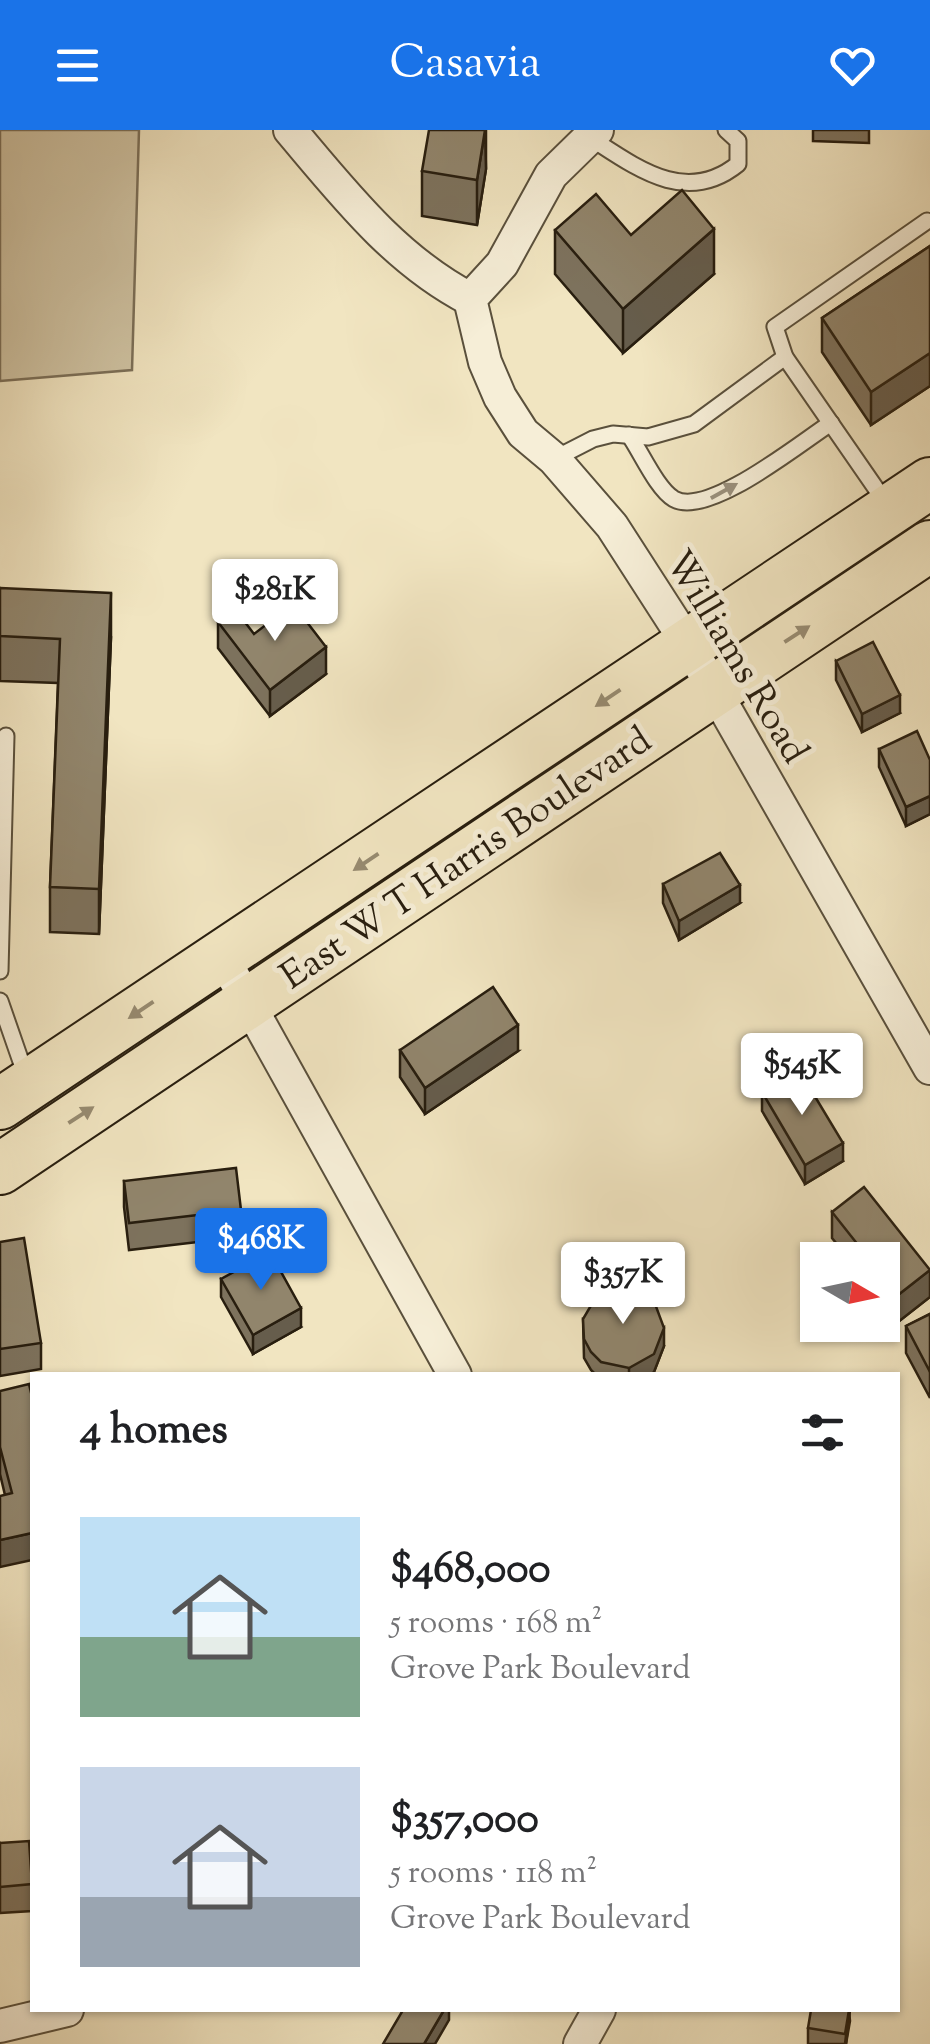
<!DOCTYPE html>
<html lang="en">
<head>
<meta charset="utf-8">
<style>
  :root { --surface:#fff; --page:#f2f2f2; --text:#202124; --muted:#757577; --accent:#1a73e8 }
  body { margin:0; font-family:"Sorts Mill Goudy",serif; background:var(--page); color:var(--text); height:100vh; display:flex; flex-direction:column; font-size:38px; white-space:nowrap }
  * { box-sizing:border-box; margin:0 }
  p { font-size:32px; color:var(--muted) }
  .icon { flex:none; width:55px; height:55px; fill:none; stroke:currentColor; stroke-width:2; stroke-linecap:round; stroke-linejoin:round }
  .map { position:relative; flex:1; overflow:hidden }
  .details { position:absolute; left:30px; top:1242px; width:870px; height:640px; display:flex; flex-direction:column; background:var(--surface); border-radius:0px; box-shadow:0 2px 8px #0004 }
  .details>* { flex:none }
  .needle { width:65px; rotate:99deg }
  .tools { position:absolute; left:800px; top:1112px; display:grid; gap:20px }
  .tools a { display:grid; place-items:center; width:100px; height:100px; border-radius:0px; background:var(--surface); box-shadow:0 2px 8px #0004; font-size:50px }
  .price { position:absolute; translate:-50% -85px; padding:0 22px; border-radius:10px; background:#fff; color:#222; font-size:32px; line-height:65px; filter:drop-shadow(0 2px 5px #0008) }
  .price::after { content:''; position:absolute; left:50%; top:60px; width:30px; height:22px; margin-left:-15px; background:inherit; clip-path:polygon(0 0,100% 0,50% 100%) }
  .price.current { background:var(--accent); color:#fff }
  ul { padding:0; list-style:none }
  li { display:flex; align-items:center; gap:30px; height:250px; padding:0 50px }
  li span { display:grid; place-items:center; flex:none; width:280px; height:200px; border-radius:0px; color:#555 }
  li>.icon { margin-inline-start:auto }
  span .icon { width:120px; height:120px; fill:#fffc; stroke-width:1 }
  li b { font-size:42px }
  h2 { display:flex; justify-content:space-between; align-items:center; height:120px; padding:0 50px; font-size:42px }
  header { display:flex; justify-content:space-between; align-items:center; height:130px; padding:0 50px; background:var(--accent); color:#fff; font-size:45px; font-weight:600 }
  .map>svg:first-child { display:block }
  .green { fill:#cfc3a3; stroke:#7c7059; stroke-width:2.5 }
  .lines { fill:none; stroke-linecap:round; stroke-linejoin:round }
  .lane-casing { stroke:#5a503c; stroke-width:19 }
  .street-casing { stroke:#5a503c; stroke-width:36 }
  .primary-casing { stroke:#281e0f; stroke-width:54 }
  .lane { stroke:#f6eed7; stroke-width:15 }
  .street { stroke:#f6eed7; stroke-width:32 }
  .primary { stroke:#f1e5c1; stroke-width:50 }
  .wall { fill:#7d725d; stroke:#281e0f; stroke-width:2.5 }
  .shaded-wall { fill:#665d4c; stroke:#281e0f; stroke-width:2.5 }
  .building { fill:#91856c; stroke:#281e0f; stroke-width:2.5 }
  .oneway { fill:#99907d }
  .oneway2 { fill:#978b71 }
  .labels { text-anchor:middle; stroke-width:10; stroke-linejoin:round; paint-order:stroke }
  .street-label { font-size:38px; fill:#281e0f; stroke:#f6eed7 }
</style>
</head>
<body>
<header><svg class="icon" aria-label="menu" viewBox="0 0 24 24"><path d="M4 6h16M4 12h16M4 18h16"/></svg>Casavia<svg class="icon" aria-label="heart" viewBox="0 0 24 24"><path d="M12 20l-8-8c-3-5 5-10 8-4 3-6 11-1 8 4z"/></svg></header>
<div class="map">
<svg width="930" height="1914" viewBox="0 0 930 1914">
  <rect width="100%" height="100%" fill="#f1e5c1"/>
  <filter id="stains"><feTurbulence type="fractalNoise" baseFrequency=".002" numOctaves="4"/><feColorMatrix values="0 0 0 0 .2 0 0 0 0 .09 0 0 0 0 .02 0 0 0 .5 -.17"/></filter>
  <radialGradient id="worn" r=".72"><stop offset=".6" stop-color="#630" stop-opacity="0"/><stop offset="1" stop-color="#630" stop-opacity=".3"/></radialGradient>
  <path class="green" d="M0,0H139L132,240L0,251Z"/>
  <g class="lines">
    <g class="lane-casing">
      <g id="lane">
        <path d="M589,7C637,38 686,76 738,34V11L726,0"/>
        <path d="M629,305C641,322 657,359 674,369C708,388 800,313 831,293"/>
        <path d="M554,329L593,309L613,304L648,307L694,294L785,227"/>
        <path d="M888,376L785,227L775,197L927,91"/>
        <path d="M0,841L6,606"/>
        <path d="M0,871L26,946"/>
      </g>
    </g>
    <g class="street-casing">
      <g id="street">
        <path d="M290,0C344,64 395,130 470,169"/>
        <path d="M597,0L551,45L502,134L470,169L485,232L500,267L523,303L554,329L612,396L688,514L930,938"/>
        <path d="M222,826L455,1245"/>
        <path d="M0,1896L67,1880"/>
        <path d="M580,1914L599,1880"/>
      </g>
    </g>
    <g class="primary-casing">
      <g id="primary">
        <path d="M0,974L930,353"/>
        <path d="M0,1039L930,416"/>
      </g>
    </g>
    <use href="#lane" class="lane"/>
    <use href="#street" class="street"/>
    <use href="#primary" class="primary"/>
  </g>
  <g class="wall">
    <path d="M486,0V39L477,95L422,86V41Z"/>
    <path d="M813,0H869V13L813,11Z"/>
    <path d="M555,100L631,105L714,144L623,223L555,144Z"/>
    <path d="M930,116V256L871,295L822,222V188Z"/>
    <path d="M0,458L111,507L99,804L50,802V757L58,553L0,551Z"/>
    <path d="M218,492L254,504L326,544L270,586L218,518Z"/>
    <path d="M836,531L900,583L862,602L836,550Z"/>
    <path d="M879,619L930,630V684L906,696L879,637Z"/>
    <path d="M663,754L740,773L679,810L663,773Z"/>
    <path d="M400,920L518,921L425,984L400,947Z"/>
    <path d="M762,962L843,1031L805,1054L762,981Z"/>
    <path d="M124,1051L241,1080V1107L129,1120L124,1077Z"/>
    <path d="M832,1082L930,1167L898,1192L882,1172V1130H850L832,1108Z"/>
    <path d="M0,1112L41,1213V1239L0,1246Z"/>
    <path d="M221,1149L301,1197L253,1224L221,1167Z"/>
    <path d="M930,1184V1268L906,1223V1196Z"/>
    <path d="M583,1189L664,1216L654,1242L649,1245H596L591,1240L584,1228Z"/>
    <path d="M0,1261L32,1430L5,1365L0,1344Z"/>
    <path d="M0,1713L32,1754V1781L0,1783Z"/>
    <path d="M850,1880L846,1914H808V1898Z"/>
  </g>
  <g class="shaded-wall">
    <path d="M485,0L486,39L477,95V50Z"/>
    <path d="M714,99V144L623,223V179Z"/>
    <path d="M930,223V256L871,295V262Z"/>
    <path d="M111,463V507L99,804V759Z"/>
    <path d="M326,517V544L270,586V560Z"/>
    <path d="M900,565V583L862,602V584Z"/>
    <path d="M930,666V684L906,696V677Z"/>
    <path d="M740,755V773L679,810V791Z"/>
    <path d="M518,895V921L425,984V958Z"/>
    <path d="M843,1013V1031L805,1054V1035Z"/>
    <path d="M930,1140V1167L898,1192V1165Z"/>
    <path d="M301,1178V1197L253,1224V1205Z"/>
    <path d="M664,1198V1216L654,1242L649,1245H629V1238Z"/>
    <path d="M32,1403V1430L0,1437V1410Z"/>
    <path d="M444,1880H449V1890L435,1914H424Z"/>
    <path d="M849,1880L850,1891L846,1914H845Z"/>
  </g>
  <g class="building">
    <path d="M429,0H485L477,50L422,41Z"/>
    <path d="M682,60L714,99L623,179L555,100L596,64L631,105Z"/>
    <path d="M930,116V223L871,262L822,188Z"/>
    <path d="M0,458L111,463L99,759L50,757L60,509L0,506Z"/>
    <path d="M293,474L326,517L270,560L218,492L235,479L254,504Z"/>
    <path d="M873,512L900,565L862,584L836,531Z"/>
    <path d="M917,601L930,630V666L906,677L879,619Z"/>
    <path d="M720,723L740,755L679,791L663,754Z"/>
    <path d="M493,857L518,895L425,958L400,920Z"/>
    <path d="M799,940L843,1013L805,1035L762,962Z"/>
    <path d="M236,1038L241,1080L129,1093L124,1051Z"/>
    <path d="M864,1057L930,1140L898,1165L882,1146V1130H870L832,1082Z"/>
    <path d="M24,1108L41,1213L0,1219V1112Z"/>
    <path d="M270,1122L301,1178L253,1205L221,1149Z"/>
    <path d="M616,1157H630L654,1171L664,1198L654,1224L629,1238L601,1232L591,1222L584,1209L583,1189L596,1167Z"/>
    <path d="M930,1184V1242L906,1196Z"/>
    <path d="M29,1254L32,1267V1403L0,1410V1366L12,1363L0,1317V1261Z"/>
    <path d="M29,1711L32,1754L0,1757V1713Z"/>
    <path d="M403,1880H444L424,1914H383Z"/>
    <path d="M811,1880H849L845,1904L808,1898Z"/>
  </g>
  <defs><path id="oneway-solid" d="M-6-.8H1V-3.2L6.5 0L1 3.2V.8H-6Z" transform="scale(2.5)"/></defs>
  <use class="oneway" href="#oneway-solid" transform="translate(724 361) rotate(-29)"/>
  <g class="oneway2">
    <use href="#oneway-solid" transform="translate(797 504) rotate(-33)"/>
    <use href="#oneway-solid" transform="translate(608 568) rotate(146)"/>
    <use href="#oneway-solid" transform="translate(366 732) rotate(146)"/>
    <use href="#oneway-solid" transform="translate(141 880) rotate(146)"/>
    <use href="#oneway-solid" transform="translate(81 985) rotate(-33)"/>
  </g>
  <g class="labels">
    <g class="street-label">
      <text transform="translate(738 526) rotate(59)" y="13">Williams Road</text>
      <text transform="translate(465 727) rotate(-34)" y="13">East W T Harris Boulevard</text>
    </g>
  </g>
  <rect width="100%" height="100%" filter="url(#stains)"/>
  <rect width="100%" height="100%" fill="url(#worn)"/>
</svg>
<div class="tools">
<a><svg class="needle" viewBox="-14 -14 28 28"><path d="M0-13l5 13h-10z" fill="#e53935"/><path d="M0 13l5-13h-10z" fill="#757577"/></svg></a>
</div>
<b class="price" style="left:275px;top:514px">$281K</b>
<b class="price" style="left:802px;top:988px">$545K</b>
<b class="price current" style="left:261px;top:1163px">$468K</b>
<b class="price" style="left:623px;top:1197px">$357K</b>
<section class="details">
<h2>4 homes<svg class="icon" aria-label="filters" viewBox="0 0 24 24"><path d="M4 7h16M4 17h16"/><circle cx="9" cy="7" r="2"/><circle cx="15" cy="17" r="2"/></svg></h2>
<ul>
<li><span style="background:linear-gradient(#bfe0f5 60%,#7fa58c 0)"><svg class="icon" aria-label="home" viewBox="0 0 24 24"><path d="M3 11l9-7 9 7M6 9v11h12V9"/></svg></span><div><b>$468,000</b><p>5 rooms · 168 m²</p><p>Grove Park Boulevard</p></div></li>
<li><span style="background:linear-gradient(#c9d6e8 65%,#9aa5b1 0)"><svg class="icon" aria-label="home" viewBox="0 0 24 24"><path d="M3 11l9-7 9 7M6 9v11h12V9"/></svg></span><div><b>$357,000</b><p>5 rooms · 118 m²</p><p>Grove Park Boulevard</p></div></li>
</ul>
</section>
</div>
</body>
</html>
